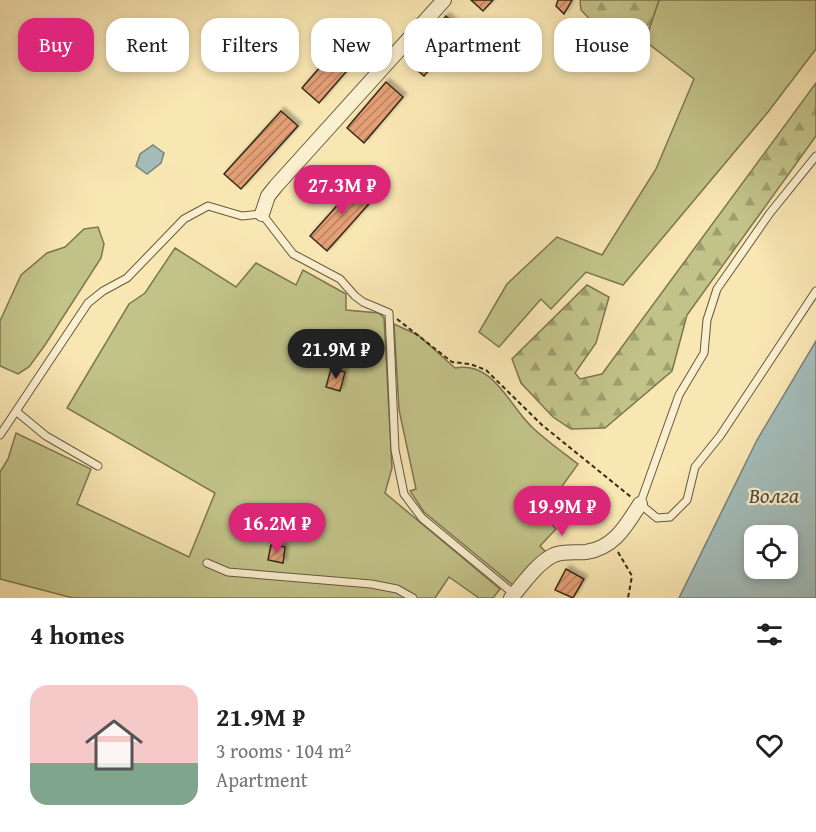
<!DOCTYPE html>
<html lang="en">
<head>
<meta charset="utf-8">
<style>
  :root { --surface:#fff; --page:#f6f6f6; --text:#202124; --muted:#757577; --accent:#db2777 }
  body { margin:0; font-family:"Gentium Book Plus",serif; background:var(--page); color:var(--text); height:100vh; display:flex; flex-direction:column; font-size:22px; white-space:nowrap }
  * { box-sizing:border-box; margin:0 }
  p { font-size:20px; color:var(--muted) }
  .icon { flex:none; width:33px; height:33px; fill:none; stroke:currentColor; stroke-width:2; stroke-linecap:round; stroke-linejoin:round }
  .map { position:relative; height:598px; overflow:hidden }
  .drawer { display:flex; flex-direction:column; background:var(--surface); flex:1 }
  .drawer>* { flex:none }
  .guide { position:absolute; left:18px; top:18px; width:780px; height:54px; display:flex; gap:12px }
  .buttons { position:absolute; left:744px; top:525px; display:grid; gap:12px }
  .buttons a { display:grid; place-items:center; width:54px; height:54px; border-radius:12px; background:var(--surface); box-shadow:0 3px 9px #0003; font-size:30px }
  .price { position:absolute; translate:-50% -51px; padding:0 14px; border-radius:21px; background:var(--accent); color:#fff; font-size:20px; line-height:39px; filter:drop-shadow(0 2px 3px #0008) }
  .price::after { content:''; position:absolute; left:50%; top:36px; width:18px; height:14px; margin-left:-9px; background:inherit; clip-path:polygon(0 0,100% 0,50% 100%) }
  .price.active { background:#222; color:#fff }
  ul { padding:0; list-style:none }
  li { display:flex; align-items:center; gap:18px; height:150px; padding:0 30px }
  li span { display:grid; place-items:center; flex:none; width:168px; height:120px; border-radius:18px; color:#555 }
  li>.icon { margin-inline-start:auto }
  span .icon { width:72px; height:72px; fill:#fffc; stroke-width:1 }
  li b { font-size:26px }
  h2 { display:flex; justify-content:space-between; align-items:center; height:72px; padding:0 30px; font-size:26px }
  .chip { padding:0 21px; border-radius:18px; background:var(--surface); box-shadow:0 3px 9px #0003; font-size:21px; line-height:54px }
  .chip.active { background:var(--accent); color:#fff }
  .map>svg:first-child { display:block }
  .green { fill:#c2c389; stroke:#7c7651; stroke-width:1.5 }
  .forest { fill:url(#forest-firs); stroke:#7c7651; stroke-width:1.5 }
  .water { fill:#a4bcb9; stroke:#788279; stroke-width:1.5; fill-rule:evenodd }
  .building { fill:url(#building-hatch); stroke:#362a19; stroke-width:1.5; filter:url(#shadow) }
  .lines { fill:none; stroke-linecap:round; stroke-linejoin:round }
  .service-casing { stroke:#665940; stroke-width:9 }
  .minor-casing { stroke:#665940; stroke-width:16 }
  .path { stroke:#362a19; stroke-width:2; stroke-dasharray:4.5 3; stroke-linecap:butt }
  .service { stroke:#faefce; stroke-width:7 }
  .minor { stroke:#faefce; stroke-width:14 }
  .labels { text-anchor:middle; stroke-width:4.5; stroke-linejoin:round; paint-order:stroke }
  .water-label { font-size:22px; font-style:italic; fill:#524e41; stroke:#faefce }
</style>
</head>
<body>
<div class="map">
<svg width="816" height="598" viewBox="0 0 816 598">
  <defs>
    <pattern id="forest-firs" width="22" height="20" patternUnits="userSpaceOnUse" patternTransform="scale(1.5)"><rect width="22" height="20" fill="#c2c389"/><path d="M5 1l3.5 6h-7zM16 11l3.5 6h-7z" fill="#9e9f6f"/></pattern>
    <pattern id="building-hatch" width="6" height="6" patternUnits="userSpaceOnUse" patternTransform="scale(1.5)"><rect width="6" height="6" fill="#e49f76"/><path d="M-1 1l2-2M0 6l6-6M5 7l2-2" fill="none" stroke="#ba8260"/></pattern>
    <filter id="shadow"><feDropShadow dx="3.5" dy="-3.5" stdDeviation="1.5" flood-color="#0004"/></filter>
  </defs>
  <rect width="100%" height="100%" fill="#f8e6b3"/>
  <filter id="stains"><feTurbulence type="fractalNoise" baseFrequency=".00333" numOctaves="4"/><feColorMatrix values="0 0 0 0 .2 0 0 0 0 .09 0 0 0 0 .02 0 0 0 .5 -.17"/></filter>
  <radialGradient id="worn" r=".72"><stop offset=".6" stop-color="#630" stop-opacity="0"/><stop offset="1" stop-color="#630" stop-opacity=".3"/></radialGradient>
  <g class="green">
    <path d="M659,0H816V49L768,112L623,285L586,272L551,309L541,299L499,347L479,332L507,284L557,237L602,255L656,169L694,79L645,41Z"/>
    <path d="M98,227L104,244L101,258L45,345L29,367L18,374L0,366V321L21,275L47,253L65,247L84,229Z"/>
    <path d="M175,248L236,287L256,263L296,285L303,270L346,294V310L379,313L384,318L392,468L385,493L500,589L493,598H479L449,577L435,598H73L0,579V472L8,459L16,433L91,469L77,504L189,557L215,493L67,408L129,304L145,293Z"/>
    <path d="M394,324L418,335L455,368C495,361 509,407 534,429C548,442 564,453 578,464L543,513L556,529L540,546L545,551L514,586L424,512L410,491L416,489L399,410Z"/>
  </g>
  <g class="forest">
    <path d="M580,0H659L645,41L619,50L581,10Z"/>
    <path d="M816,83V136L687,315L672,371L605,428L571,429L553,417L521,383L512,359L587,285L609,297L596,343L575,373L580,379L602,374Z"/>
  </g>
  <g class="water">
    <path d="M153,145L164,153L161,163L147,174L136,166L140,154Z"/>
    <path d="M816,341V598H679L757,440ZM754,536H788V568H754Z"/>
  </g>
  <g class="building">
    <path d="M471,0H493L483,11Z"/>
    <path d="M558,0H572L564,14L556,6Z"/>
    <path d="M446,16L463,31L424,76L407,62Z"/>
    <path d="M341,43L358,58L319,103L302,88Z"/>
    <path d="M386,82L403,97L364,143L347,128Z"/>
    <path d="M281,111L298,126L241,189L224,174Z"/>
    <path d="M358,182L375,197L327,251L310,236Z"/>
    <path d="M331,369L345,372L340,391L326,387Z"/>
    <path d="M271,545L285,547L283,563L268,560Z"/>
    <path d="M566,569L584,579L573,598L555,590Z"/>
  </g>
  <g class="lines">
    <g class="service-casing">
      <g id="service">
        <path d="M816,156L770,213L717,289L707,320L704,353L679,395L640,504L657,518L670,517L687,500L695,467L720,436L816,291"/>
        <path d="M17,412L46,436L98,466"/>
        <path d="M0,435L88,303L103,291L127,278L184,219L208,206L242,216L262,214L293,254L340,279L355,296L363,302L389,313L395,450L404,494L422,518L514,594"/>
        <path d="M207,563L228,572L371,584L397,589L413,598"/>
      </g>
    </g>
    <g class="minor-casing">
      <g id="minor">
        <path d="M262,214L268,196L276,186L444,0"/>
        <path d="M511,598C522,585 538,562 554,555C564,551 575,553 586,552C614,548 626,526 640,504"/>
      </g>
    </g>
    <g class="path">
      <path d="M397,319L452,362L470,364L486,370L542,425L631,497"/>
      <path d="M618,552L632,576L628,598"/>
    </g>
    <use href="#service" class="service"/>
    <use href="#minor" class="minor"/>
  </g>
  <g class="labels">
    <g class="water-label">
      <text x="774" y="503">Волга</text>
    </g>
  </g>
  <rect width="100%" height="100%" filter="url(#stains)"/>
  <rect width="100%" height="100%" fill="url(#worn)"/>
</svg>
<div class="buttons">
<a><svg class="icon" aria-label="locate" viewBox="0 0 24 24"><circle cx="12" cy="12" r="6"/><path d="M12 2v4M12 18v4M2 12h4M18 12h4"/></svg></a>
</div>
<b class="price" style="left:342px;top:216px">27.3M ₽</b>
<b class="price active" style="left:336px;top:380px">21.9M ₽</b>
<b class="price" style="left:562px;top:537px">19.9M ₽</b>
<b class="price" style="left:277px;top:554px">16.2M ₽</b>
<div class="guide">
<a class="chip active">Buy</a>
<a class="chip">Rent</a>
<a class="chip">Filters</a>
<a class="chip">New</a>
<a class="chip">Apartment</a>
<a class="chip">House</a>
</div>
</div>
<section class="drawer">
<h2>4 homes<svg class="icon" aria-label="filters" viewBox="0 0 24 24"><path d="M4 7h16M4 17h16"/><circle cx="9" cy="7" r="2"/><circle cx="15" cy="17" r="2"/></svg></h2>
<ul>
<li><span style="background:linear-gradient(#f6c9c9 65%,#7fa58c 0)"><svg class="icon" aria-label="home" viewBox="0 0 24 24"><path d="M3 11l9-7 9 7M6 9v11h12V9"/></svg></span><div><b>21.9M ₽</b><p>3 rooms · 104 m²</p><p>Apartment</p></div><svg class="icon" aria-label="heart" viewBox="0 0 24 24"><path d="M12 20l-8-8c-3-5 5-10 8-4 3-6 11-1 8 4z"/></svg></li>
</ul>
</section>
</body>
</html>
